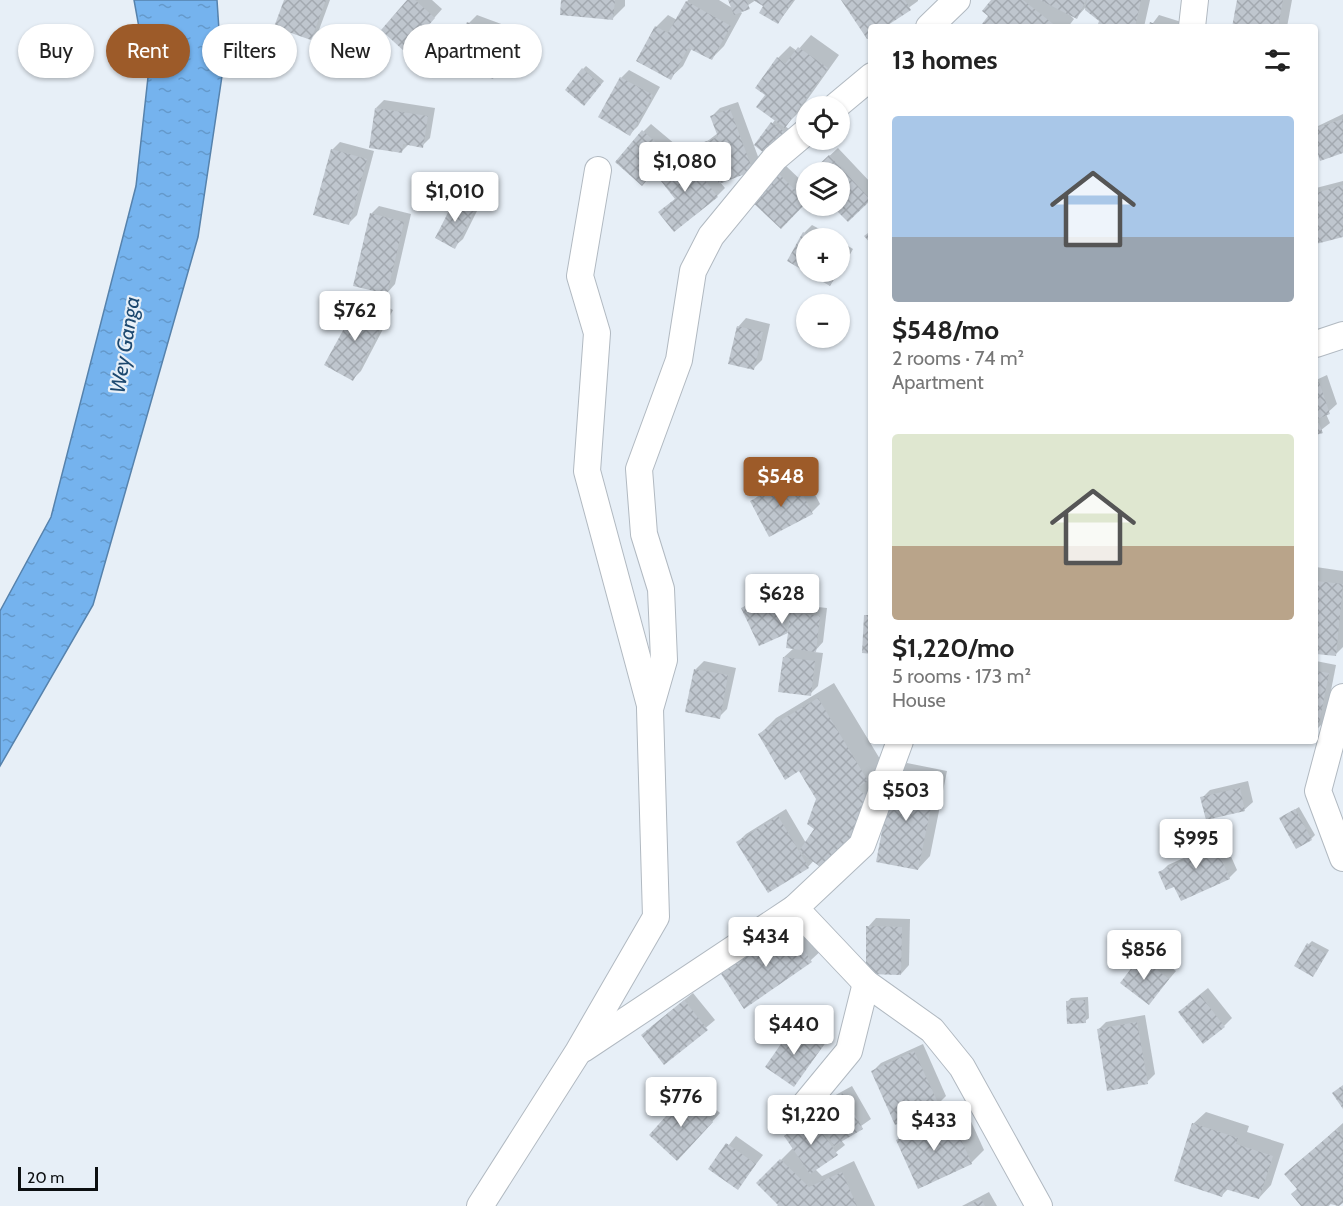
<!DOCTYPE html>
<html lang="en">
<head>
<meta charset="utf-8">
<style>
  :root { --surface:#fff; --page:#f6f6f6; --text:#222; --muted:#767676; --accent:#9d5b29 }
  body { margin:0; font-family:Cabin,sans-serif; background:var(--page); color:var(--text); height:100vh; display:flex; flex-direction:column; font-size:22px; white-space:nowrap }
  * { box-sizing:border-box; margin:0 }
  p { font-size:20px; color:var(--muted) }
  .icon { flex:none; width:33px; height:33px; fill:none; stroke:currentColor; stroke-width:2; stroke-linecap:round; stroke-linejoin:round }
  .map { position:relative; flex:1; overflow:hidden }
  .side { position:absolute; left:868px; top:24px; width:450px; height:720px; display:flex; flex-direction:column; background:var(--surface); border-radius:6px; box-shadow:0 2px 4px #0004 }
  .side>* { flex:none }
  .top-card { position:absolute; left:18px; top:24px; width:570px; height:54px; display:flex; gap:12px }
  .fabs { position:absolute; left:796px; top:96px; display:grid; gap:12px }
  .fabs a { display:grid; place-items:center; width:54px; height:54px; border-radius:50%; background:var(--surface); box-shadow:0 2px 4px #0004; font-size:30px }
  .scale { position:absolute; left:18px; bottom:15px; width:80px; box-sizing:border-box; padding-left:6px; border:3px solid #0c0f11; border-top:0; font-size:16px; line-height:21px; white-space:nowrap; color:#0c0f11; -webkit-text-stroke:4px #e7eff7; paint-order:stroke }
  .price { position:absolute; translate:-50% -51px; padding:0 14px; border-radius:6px; background:#fff; color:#222; font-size:20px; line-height:39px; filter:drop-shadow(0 2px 3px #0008) }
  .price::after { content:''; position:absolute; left:50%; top:36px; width:18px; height:14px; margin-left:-9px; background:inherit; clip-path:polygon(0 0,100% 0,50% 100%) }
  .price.selected { background:var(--accent); color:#fff }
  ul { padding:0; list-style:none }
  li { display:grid; align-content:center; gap:12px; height:318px; padding:0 24px }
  li span { display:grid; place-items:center; height:186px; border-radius:6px; color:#555 }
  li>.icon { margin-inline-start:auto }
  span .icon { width:108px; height:108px; fill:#fffc; stroke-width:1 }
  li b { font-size:26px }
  h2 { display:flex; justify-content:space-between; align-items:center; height:72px; padding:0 24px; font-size:26px }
  .chip { padding:0 21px; border-radius:27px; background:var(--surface); box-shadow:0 2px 4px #0004; font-size:21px; line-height:54px }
  .chip.selected { background:var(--accent); color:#fff }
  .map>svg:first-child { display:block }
  .water { fill:url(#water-ripples); stroke:#5682ac; stroke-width:1.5 }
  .shadow { fill:#0003 }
  .building { fill:url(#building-cross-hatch) }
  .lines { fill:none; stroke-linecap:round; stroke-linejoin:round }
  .minor-casing { stroke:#b1b9c1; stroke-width:28 }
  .minor { stroke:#fff; stroke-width:26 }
  .labels { text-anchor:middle; stroke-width:4.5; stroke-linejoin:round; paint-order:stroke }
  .water-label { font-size:21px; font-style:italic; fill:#1c486f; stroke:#e7eff7 }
</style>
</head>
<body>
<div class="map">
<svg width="1343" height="1206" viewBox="0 0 1343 1206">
  <defs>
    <pattern id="water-ripples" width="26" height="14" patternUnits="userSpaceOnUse" patternTransform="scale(1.5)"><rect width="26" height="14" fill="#75b3ee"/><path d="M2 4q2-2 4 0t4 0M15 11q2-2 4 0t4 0" fill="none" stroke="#6499cb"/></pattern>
    <pattern id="building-cross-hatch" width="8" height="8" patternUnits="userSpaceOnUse" patternTransform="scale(1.5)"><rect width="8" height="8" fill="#bfc6ce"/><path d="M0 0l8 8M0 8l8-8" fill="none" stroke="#a3a9b0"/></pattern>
  </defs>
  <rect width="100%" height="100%" fill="#e7eff7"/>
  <path class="water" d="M134,0H217L222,76L198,237L93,605L0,766V611L51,517L136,186L148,77Z"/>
  <g class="shadow">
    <path d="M285,0H330L319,30L311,38Z"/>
    <path d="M409,0H432L442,9L413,42Z"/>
    <path d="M563,0H625V6L612,19Z"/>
    <path d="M688,0H719L732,8L730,0H795L778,23L765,6L756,0L739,11L742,13L724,46L711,59L692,48L683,66L670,78L656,27L668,15L677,20Z"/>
    <path d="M843,0H918V1L882,27H872Z"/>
    <path d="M993,0H1150L1144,27H1099L1100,20L1085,8L1077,17L1070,15L1074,19L1068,27H988Z"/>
    <path d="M1239,0H1292L1287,27H1234Z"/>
    <path d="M477,15L515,29L501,69L493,77L469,23Z"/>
    <path d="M1159,15L1191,25L1190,27H1150Z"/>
    <path d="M811,35L839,55L797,114L785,126L789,129L772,151L756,145L775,120L767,95L778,58L790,46L797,51Z"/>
    <path d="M586,66L604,81L588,100L583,69Z"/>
    <path d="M629,70L660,87L638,126L630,134L621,78Z"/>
    <path d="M384,100L435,108L430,138L422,146L409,144L401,152L376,108Z"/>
    <path d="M738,102L760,162L752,170L720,182L725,188L717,196L660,212L676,198L667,168L694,148L719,180L705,143L718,133L711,117L720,108Z"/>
    <path d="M1343,114V152L1321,159L1316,143V127Z"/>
    <path d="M651,124L676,145L650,175L643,132Z"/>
    <path d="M340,142L374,151L357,215L349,223L332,150Z"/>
    <path d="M838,148L872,184V197L848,220L834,206H840V172H812Z"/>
    <path d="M785,165L807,186V200L781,227L752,199Z"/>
    <path d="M1343,181V235L1316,243V188Z"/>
    <path d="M465,190L483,199L463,239L454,247L457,198Z"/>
    <path d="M379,206L411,214L395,284L387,293L371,214Z"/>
    <path d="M812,225L836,238H807V271L804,233Z"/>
    <path d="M840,241L853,249L838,276L830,284L808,272H840Z"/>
    <path d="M367,296L393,310L361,371L353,379L359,304Z"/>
    <path d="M746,318L770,324L762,360L754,368L738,327Z"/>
    <path d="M1327,375L1337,404L1326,414L1330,423L1316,434V380Z"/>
    <path d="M803,471L820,504L812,512L770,535L752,502L760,494Z"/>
    <path d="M1316,567L1343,571V647L1335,655L1316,652Z"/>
    <path d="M778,587L790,614L799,605L827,608L823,642L814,652L823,653L818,686L810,694L784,657L794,648L789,631L760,644L742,609L751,600Z"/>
    <path d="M704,661L736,668L727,709L719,717L687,710L696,669Z"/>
    <path d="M1316,661L1336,665L1325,721L1317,729Z"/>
    <path d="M834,683L883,764L874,772L886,782L808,867L738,842L746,834L786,809L806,843L817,829L818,799L800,769L760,734L776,718Z"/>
    <path d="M907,763L947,771L930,856L918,869L895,775Z"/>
    <path d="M1248,781L1253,802L1244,810L1202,798L1210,790Z"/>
    <path d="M1299,807L1315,835L1311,839L1281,818Z"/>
    <path d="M1218,827L1237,870L1229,878L1175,885L1160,873L1168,865L1186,857L1182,848L1190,840Z"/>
    <path d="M801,916L824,948L811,960L745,1007L723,975L735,962Z"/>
    <path d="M876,918L910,919L909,965L901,974L868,927Z"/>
    <path d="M1312,941L1329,950L1316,972L1309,944Z"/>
    <path d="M1149,950L1176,971L1149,1003L1141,958Z"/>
    <path d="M1208,988L1232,1018L1224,1026L1188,1004Z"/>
    <path d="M693,993L715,1020L664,1063L651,1027Z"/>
    <path d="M1088,997L1089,1018L1085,1021L1067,1002L1071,998Z"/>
    <path d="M1145,1015L1155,1074L1147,1082L1098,1030L1106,1022Z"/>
    <path d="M804,1018L830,1037L794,1085L767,1067Z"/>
    <path d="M923,1044L946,1096L938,1104L873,1071L881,1063Z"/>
    <path d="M852,1086L871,1119L841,1140L845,1145L815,1169L822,1176L854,1161L875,1206H777L779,1204L758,1183L794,1147L786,1136L816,1112L823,1102Z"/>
    <path d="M693,1089L720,1113L685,1151L651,1135Z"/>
    <path d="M963,1104L984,1150L971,1163L898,1141L910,1128Z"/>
    <path d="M1206,1112L1249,1126L1247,1132L1284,1144L1271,1185L1259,1198L1229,1188L1222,1195L1193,1124Z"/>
    <path d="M1343,1123V1201L1337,1206L1332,1203L1328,1206H1303L1299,1188L1286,1174Z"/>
    <path d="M736,1136L763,1155L738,1188L710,1169Z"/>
    <path d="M989,1192L997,1206H962Z"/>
  </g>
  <g class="building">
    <path d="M284,0H326L311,40L274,27Z"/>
    <path d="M407,0H415L435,18L405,52L381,30Z"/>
    <path d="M561,0H615L613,20L560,15Z"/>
    <path d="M728,0H746L750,9L734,15Z"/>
    <path d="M753,0H793L778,24L759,13L763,6Z"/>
    <path d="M841,0H905L911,10L885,27H872V36L867,39Z"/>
    <path d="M991,0H1023L1057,27H986L982,24L988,16L982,11Z"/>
    <path d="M1040,0H1086L1077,19Z"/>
    <path d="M1087,0H1141L1135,27H1097L1099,21L1085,10Z"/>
    <path d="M1237,0H1283L1278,27H1232Z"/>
    <path d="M686,1L731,26L712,60L688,48L671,80L636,61L655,26L668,33Z"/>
    <path d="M467,22L508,37L493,79L452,64Z"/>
    <path d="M1150,22L1163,27H1148Z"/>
    <path d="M798,47L828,68L785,128L756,107L765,95L755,88L777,57L785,64Z"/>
    <path d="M582,68L601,85L584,106L565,90Z"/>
    <path d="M620,77L653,95L630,136L598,117Z"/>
    <path d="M375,108L428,116L423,148L403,144L402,153L369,148Z"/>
    <path d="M730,109L753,171L719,184L704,142L718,137L710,116Z"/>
    <path d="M1343,119V153L1320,161L1316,147V128Z"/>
    <path d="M771,122L786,133L769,157L754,145Z"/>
    <path d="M642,130L669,154L642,186L615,162Z"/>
    <path d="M331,149L367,159L349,225L313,215Z"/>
    <path d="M685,155L718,197L674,232L658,212L675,199L657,176Z"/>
    <path d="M829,155L871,200L848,222L832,206H840V172H811Z"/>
    <path d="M776,171L807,202L781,229L749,199Z"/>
    <path d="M1343,185V237L1316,244V193Z"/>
    <path d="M456,197L476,208L455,249L435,238Z"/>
    <path d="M370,213L404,222L387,294L353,286Z"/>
    <path d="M872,230V245L864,236Z"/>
    <path d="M803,232L814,238H807V272H838L830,286L787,261Z"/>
    <path d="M840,253L846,257L840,268Z"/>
    <path d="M358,303L386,318L353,381L324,365Z"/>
    <path d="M737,326L763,332L754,370L728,364Z"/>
    <path d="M1319,382L1330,414L1317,419L1323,433L1316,435V384Z"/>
    <path d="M794,478L813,514L769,537L750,501Z"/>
    <path d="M1316,581L1343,584L1336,656L1316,654Z"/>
    <path d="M770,594L788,633L790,612L820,616L816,652L786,648L788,633L759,646L741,608Z"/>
    <path d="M864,615H872V654L862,653Z"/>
    <path d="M783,657L815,661L811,696L778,692Z"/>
    <path d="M694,669L728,675L720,719L685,712Z"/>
    <path d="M1316,671L1329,673L1317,734H1316Z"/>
    <path d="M818,698L868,781L857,788L870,799L853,846L831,875L799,851L814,829L807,824L816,799L799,771L785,780L758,734Z"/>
    <path d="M893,774L936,783L918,870L876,862Z"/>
    <path d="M1240,788L1245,811L1206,820L1200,797Z"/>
    <path d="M1295,809L1312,840L1296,849L1279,818Z"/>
    <path d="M778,816L809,868L768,893L736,842Z"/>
    <path d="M1210,834L1230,879L1181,901L1174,887L1166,890L1158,872L1185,860L1180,848Z"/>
    <path d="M866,926L902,927L901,975L866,974Z"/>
    <path d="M788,927L812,962L744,1009L721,974Z"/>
    <path d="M1307,943L1326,954L1313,977L1294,966Z"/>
    <path d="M1140,957L1169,979L1149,1005L1120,983Z"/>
    <path d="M1200,995L1225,1027L1203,1044L1178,1012Z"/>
    <path d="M684,1000L708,1030L664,1065L641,1035Z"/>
    <path d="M1085,1000L1086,1023L1067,1024L1066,1001Z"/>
    <path d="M1137,1022L1148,1084L1107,1091L1097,1029Z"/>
    <path d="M794,1025L823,1046L794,1087L765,1067Z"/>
    <path d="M914,1051L939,1105L895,1125L871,1071Z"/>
    <path d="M1343,1085V1109L1332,1093Z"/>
    <path d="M843,1093L863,1129L834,1146L814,1110Z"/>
    <path d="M684,1096L713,1122L677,1161L649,1135Z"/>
    <path d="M950,1115L972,1164L918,1189L896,1140Z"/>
    <path d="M811,1117L838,1155L810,1174L784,1136Z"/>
    <path d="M1192,1123L1238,1138L1236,1144L1273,1156L1259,1199L1225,1189L1222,1197L1174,1181Z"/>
    <path d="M1337,1129L1343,1136V1203L1339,1206L1330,1204L1329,1206H1301L1291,1194L1297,1189L1284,1174Z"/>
    <path d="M726,1143L756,1164L738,1190L708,1169Z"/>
    <path d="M780,1159L809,1187L842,1172L857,1206H779L756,1183Z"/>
    <path d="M981,1199L985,1206H967Z"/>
  </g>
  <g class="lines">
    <g class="minor-casing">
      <g id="minor">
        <path d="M929,27L957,0"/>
        <path d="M1192,27L1195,0"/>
        <path d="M836,106L872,76"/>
        <path d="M598,170L580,276L597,333L587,471L650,705"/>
        <path d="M1316,344L1343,335"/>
        <path d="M1343,697L1318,791L1343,858"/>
        <path d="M795,908L866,983L932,1030L962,1067L1039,1206"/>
        <path d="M583,1049L795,908L862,845L900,741"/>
        <path d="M802,1108L849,1051L866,983"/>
        <path d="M480,1206L578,1052L656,917L650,709L664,660L661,589L644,534L639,469L679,360L693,271L711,236L775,158L807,131"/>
      </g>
    </g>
    <use href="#minor" class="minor"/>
  </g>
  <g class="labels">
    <g class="water-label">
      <text transform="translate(125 345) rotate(-81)" y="7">Wey Ganga</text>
    </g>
  </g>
</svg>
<div class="fabs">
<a><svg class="icon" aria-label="locate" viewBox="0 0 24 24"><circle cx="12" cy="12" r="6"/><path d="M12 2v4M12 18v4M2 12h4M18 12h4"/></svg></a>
<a><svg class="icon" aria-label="layers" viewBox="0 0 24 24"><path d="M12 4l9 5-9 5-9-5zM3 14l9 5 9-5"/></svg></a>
<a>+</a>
<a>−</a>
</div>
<div class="scale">20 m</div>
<b class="price" style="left:685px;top:193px">$1,080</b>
<b class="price" style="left:455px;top:223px">$1,010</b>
<b class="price" style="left:355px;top:342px">$762</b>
<b class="price selected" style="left:781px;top:508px">$548</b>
<b class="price" style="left:782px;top:625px">$628</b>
<b class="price" style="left:906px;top:822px">$503</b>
<b class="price" style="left:1196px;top:870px">$995</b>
<b class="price" style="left:766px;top:968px">$434</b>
<b class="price" style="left:1144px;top:981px">$856</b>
<b class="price" style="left:794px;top:1056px">$440</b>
<b class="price" style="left:681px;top:1128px">$776</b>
<b class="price" style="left:811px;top:1146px">$1,220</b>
<b class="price" style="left:934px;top:1152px">$433</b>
<div class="top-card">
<a class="chip">Buy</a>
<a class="chip selected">Rent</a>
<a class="chip">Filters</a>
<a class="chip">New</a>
<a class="chip">Apartment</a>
</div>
<section class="side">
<h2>13 homes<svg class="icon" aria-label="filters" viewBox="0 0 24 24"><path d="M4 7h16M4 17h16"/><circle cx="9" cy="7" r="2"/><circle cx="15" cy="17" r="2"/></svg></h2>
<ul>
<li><span style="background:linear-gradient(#a9c7e8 65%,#9aa5b1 0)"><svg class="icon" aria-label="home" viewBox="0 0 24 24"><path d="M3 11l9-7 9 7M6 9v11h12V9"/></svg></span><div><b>$548/mo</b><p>2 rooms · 74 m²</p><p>Apartment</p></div></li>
<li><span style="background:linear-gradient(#dfe7d0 60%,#b9a48a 0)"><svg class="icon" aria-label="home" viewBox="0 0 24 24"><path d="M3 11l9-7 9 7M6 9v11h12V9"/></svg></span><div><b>$1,220/mo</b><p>5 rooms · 173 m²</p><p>House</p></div></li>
</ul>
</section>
</div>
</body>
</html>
